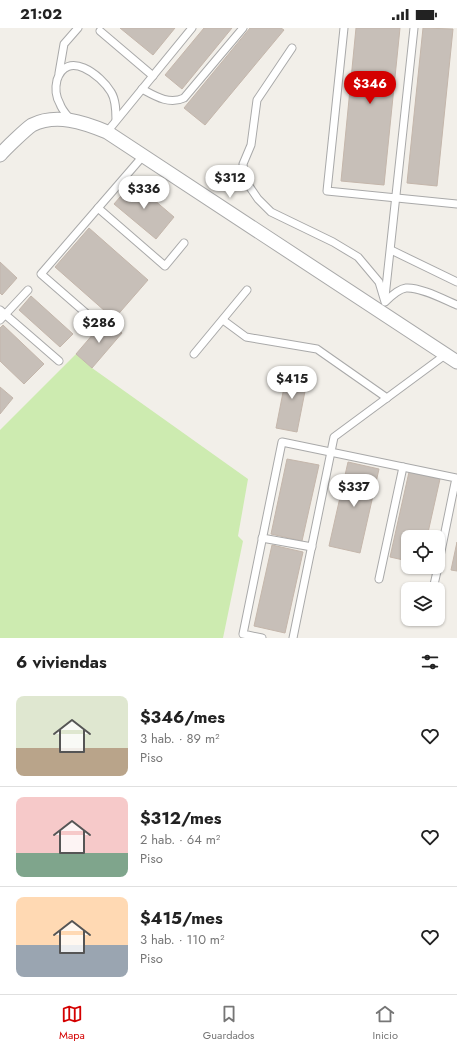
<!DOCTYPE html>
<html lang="es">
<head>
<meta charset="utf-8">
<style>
  :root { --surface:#fff; --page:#f6f6f6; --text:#222; --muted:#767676; --line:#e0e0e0; --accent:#d40000 }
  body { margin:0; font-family:Jost,sans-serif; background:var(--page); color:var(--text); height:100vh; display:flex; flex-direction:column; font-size:15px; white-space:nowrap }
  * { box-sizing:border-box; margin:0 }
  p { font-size:13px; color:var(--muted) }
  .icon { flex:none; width:22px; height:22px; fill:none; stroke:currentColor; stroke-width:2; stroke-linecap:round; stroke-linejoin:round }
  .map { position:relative; height:610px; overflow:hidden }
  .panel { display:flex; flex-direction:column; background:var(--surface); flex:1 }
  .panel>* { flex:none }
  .controls { position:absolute; left:401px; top:502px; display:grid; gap:8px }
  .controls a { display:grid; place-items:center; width:44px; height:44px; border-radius:8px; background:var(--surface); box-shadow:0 1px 3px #0004; font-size:20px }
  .price { position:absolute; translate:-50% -34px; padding:0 9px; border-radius:14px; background:#fff; color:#222; font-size:13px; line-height:26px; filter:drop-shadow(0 1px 2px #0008) }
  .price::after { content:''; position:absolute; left:50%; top:24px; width:12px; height:9px; margin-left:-6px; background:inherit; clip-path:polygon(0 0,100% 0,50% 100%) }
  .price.current { background:var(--accent); color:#fff }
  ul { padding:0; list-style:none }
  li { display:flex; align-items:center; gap:12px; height:100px; padding:0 16px }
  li+li { border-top:1px solid var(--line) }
  li span { display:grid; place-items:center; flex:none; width:112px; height:80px; border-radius:8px; color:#555 }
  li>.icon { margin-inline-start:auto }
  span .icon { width:48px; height:48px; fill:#fffc; stroke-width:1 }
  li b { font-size:17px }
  h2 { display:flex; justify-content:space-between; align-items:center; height:48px; padding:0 16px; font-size:17px }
  .status { display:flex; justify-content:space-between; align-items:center; height:28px; padding:0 20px; background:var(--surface); direction:ltr }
  .status svg { height:11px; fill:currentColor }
  .tab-bar { display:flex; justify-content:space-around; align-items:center; height:56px; border-top:1px solid var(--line); background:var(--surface); font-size:11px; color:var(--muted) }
  .tab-bar a { display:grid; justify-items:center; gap:2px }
  .tab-bar .current { color:var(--accent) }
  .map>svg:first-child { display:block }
  .grass { fill:#cdebb0 }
  .building { fill:#c7bfb8; stroke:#c4b6ab }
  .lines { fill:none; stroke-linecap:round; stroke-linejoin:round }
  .lane-casing { stroke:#a9a9a9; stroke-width:9 }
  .street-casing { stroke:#a9a9a9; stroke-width:15 }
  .lane { stroke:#fff; stroke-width:7 }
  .street { stroke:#fff; stroke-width:13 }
</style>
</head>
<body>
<div class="status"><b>21:02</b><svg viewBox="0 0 49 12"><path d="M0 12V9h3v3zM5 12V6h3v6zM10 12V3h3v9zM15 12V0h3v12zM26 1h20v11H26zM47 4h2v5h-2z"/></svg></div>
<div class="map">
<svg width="457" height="610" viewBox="0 0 457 610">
  <rect width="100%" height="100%" fill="#f2efe9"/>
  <path class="grass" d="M76,326L92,340L248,451L238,508L243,513L223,610H0V402Z"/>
  <g class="building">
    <path d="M120,0H175L153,27Z"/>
    <path d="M204,0H232L182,61L165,47Z"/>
    <path d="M250,0H281L284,2L205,97L184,80Z"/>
    <path d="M356,0H400L384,157L341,153Z"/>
    <path d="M423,0L453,1L437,158L407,155Z"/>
    <path d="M133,154L174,189L156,211L114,176Z"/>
    <path d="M89,200L148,252L114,291L55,239Z"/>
    <path d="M0,234L17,250L2,267L0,265Z"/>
    <path d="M31,268L73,306L60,319L19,282Z"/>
    <path d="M106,291L122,305L92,340L76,326Z"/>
    <path d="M3,297L44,336L24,356L0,333V300Z"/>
    <path d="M288,339L309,343L297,404L276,400Z"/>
    <path d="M0,359L13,370L0,386Z"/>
    <path d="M287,431L319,437L302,513L271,506Z"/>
    <path d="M348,434L379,441L360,525L329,518Z"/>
    <path d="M409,444L440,451L427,509H408V533L390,529Z"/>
    <path d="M457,514V543L451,542Z"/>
    <path d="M272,517L303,524L285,605L254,598Z"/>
  </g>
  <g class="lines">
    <g class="lane-casing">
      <g id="lane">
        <path d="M344,0L327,163L457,176"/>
        <path d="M100,3L153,48"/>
        <path d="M292,20L257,72L251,117L243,136L245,152L258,171L271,184L333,214L358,229L379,254L385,274C390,269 398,261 406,260C420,259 443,271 457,277"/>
        <path d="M59,45L64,16L78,0"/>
        <path d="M142,61C155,68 169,77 184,70L243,0"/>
        <path d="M70,91C67,87 62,82 60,76C56,69 55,60 57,52C67,21 101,47 111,64C116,72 116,83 116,92"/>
        <path d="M107,104L192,0"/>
        <path d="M98,180L165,238L184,215"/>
        <path d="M391,222L457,254"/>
        <path d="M385,269L414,0"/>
        <path d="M0,282L59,333"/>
        <path d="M0,292L28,262"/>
        <path d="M223,292L246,309L317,321L387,370"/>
        <path d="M95,293L41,246L143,128"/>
        <path d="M194,326L247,262"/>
        <path d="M262,510L312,519"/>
        <path d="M379,551L403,439"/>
        <path d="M433,561L438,539"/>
        <path d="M262,610L243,606L282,414L456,450L438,538"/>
        <path d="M293,610L334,409L445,327"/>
      </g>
    </g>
    <g class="street-casing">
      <path id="street" d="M0,127C5,121 26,101 32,97C56,85 83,94 107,104L457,334"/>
    </g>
    <use href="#lane" class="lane"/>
    <use href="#street" class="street"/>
  </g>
</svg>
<div class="controls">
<a><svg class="icon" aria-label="locate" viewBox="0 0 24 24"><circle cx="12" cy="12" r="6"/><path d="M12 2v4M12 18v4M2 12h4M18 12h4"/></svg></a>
<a><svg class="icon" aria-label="layers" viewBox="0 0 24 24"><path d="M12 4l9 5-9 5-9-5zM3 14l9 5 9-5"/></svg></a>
</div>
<b class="price current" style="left:370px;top:77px">$346</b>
<b class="price" style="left:230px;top:171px">$312</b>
<b class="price" style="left:144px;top:182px">$336</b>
<b class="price" style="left:99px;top:316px">$286</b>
<b class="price" style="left:292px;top:372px">$415</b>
<b class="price" style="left:354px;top:480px">$337</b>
</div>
<section class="panel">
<h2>6 viviendas<svg class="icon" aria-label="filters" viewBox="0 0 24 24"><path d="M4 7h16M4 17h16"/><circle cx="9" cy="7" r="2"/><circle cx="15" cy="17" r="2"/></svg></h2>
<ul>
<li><span style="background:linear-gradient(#dfe7d0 65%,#b9a48a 0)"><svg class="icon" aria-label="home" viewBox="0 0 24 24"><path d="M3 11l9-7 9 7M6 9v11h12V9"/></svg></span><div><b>$346/mes</b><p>3 hab. · 89 m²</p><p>Piso</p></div><svg class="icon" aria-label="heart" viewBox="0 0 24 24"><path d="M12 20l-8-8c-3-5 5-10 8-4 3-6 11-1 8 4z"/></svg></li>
<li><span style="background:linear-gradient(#f6c9c9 70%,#7fa58c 0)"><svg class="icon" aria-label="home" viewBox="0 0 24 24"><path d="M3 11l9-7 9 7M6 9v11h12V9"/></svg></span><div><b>$312/mes</b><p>2 hab. · 64 m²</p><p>Piso</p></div><svg class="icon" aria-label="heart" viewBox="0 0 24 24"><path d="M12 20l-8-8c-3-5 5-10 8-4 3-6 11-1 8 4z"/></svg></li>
<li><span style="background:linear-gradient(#ffd9b3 60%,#9aa5b1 0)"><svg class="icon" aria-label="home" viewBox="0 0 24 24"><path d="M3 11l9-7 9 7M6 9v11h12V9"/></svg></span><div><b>$415/mes</b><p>3 hab. · 110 m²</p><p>Piso</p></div><svg class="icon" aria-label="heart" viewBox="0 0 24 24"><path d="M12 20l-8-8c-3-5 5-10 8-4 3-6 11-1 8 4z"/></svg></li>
</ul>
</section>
<nav class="tab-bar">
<a class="current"><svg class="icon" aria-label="map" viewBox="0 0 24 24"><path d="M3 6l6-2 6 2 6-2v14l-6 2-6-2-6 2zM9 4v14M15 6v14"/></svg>Mapa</a>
<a><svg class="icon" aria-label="saved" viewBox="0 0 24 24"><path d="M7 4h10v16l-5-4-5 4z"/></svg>Guardados</a>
<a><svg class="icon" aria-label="home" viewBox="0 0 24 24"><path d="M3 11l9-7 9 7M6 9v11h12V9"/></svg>Inicio</a>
</nav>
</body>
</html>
